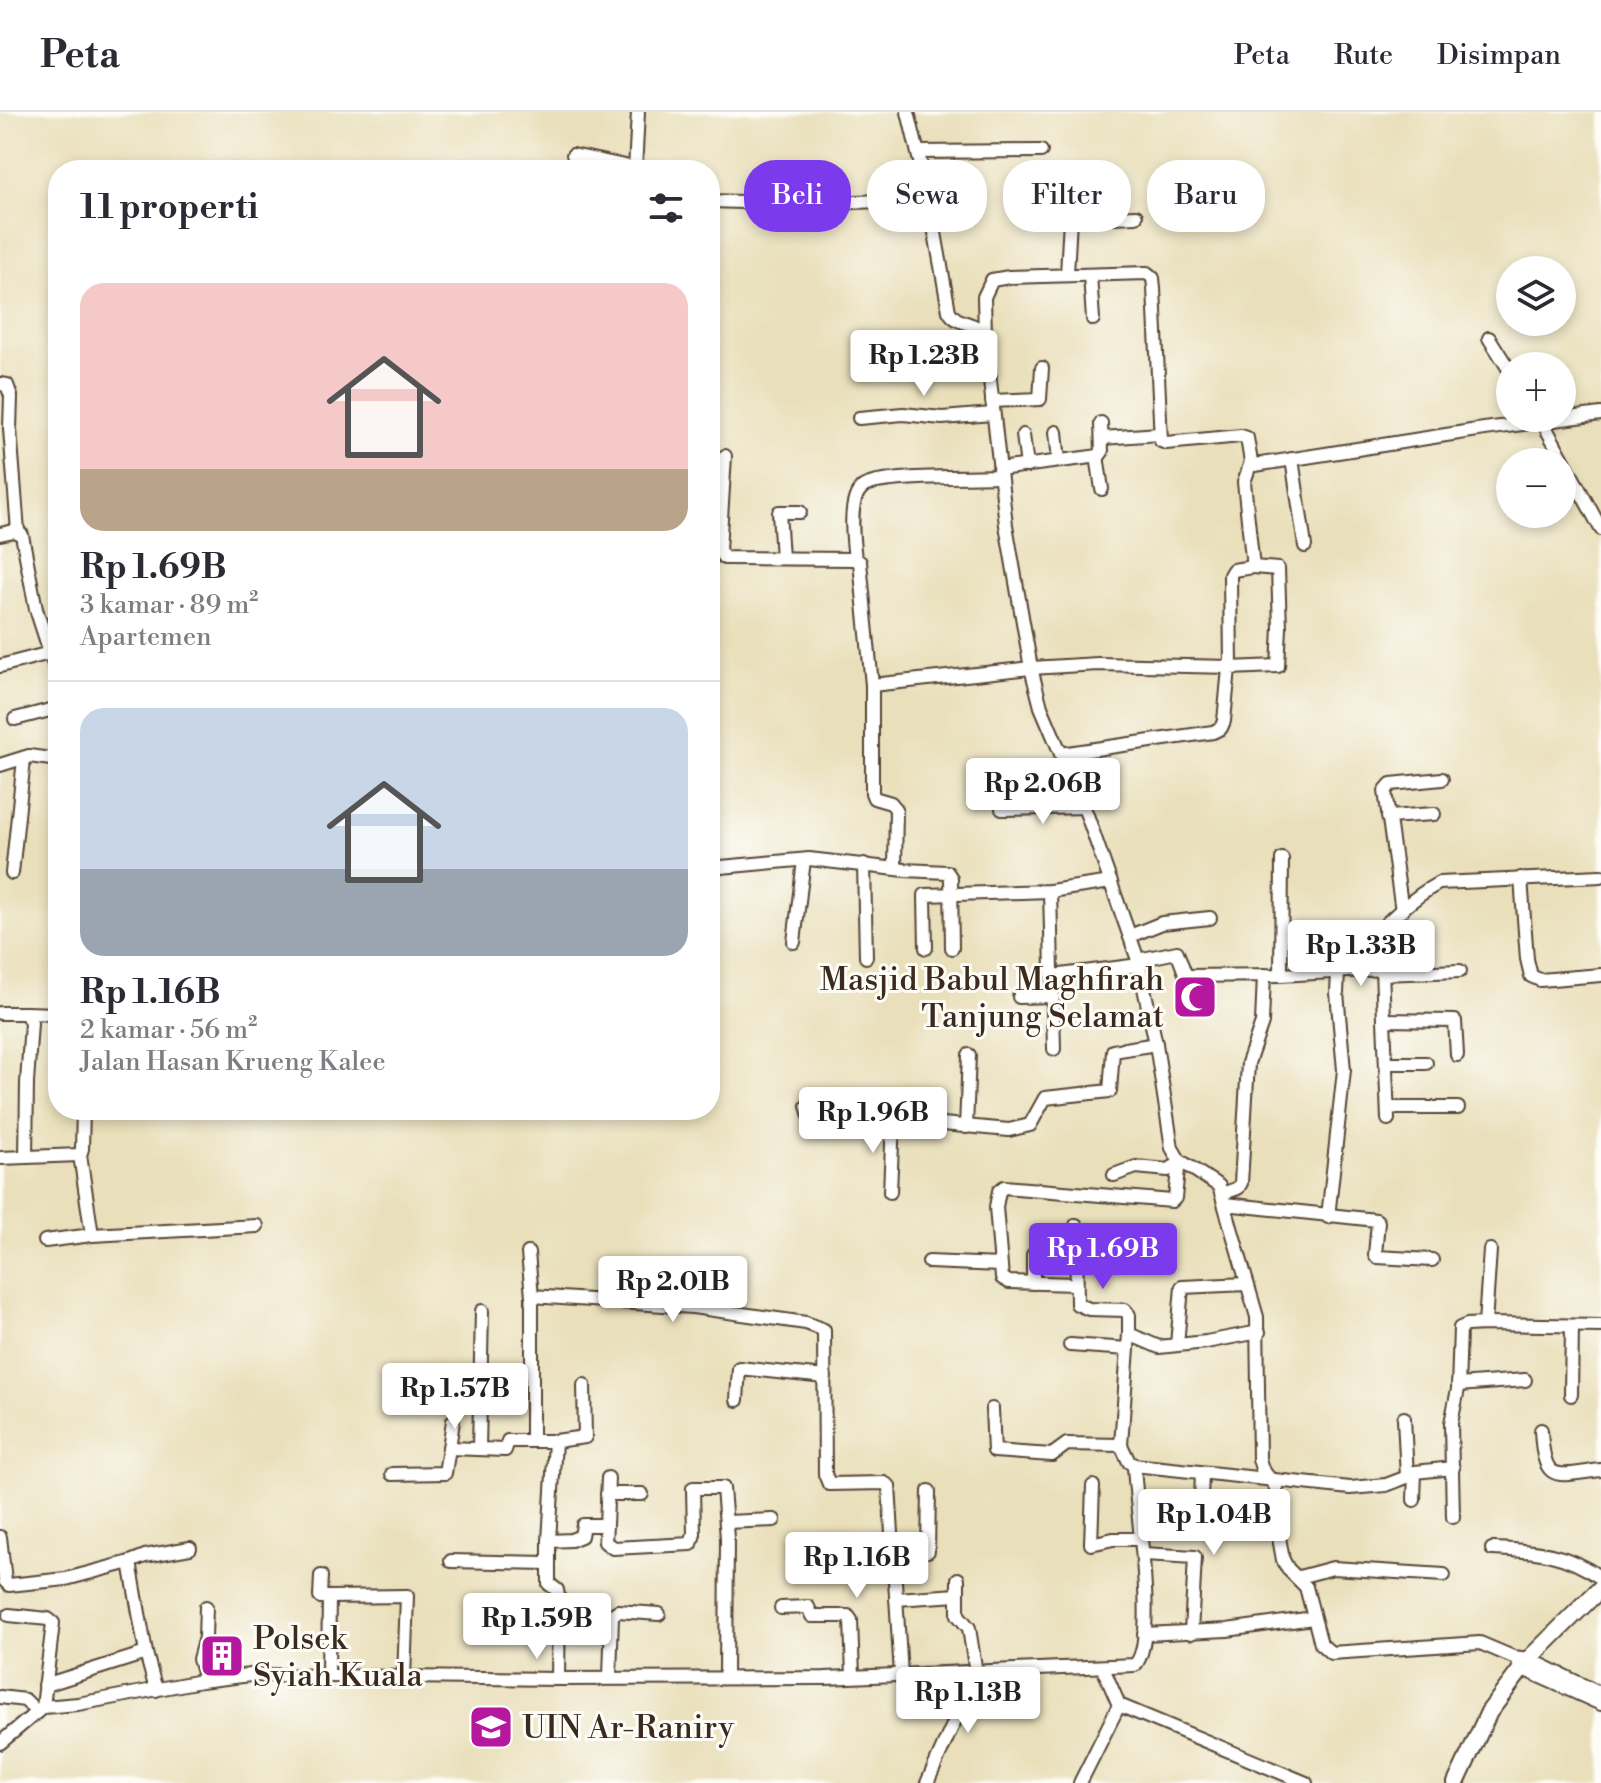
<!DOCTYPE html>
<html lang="id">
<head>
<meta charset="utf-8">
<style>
  :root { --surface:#fff; --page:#f2f2f3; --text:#2b2b33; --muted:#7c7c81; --line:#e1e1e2; --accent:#7c3aed }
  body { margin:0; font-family:"Libre Bodoni",serif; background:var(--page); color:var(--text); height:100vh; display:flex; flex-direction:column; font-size:30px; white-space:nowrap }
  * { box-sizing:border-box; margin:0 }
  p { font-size:26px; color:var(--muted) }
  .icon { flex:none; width:44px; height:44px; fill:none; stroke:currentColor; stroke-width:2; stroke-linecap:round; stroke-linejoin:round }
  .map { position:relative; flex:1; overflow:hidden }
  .details { position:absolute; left:48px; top:48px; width:672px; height:960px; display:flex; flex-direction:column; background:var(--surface); border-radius:32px; box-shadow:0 4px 12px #0003 }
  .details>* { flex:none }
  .top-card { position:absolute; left:744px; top:48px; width:736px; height:72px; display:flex; gap:16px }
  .tools { position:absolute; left:1496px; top:144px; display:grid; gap:16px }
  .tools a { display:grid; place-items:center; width:80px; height:80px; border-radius:50%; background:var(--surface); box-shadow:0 4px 12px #0003; font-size:40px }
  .price { position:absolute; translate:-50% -68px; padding:0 18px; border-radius:8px; background:#fff; color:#222; font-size:26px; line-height:52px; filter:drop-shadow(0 2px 4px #0008) }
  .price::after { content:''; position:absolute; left:50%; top:48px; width:24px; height:18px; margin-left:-12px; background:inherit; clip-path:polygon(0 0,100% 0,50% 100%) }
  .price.selected { background:var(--accent); color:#fff }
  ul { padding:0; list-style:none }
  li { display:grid; align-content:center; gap:16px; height:424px; padding:0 32px }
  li+li { border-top:2px solid var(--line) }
  li span { display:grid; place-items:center; height:248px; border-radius:24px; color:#555 }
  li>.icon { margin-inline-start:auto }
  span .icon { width:144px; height:144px; fill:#fffc; stroke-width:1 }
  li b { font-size:34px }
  h2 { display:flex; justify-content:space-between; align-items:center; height:96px; padding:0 32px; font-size:34px }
  .pill { padding:0 28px; border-radius:32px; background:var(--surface); box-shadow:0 4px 12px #0003; font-size:28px; line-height:72px }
  .pill.selected { background:var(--accent); color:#fff }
  header { display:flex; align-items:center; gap:48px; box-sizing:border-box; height:112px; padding:0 40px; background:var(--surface); border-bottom:2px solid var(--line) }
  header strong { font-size:38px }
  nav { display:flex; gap:44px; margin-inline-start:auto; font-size:28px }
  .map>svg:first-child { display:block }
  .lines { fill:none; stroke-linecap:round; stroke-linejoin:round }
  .minor-casing { stroke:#554535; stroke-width:16 }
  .major-casing { stroke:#554535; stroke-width:20 }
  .minor { stroke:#fff; stroke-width:12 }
  .major { stroke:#fff; stroke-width:16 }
  .labels { text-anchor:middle; stroke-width:6; stroke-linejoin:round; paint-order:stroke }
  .poi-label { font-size:32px; fill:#3b2a1e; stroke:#fdfcf7; text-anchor:start }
</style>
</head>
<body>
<header>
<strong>Peta</strong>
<nav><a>Peta</a><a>Rute</a><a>Disimpan</a></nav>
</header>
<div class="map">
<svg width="1601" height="1671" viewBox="0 0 1601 1671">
  <rect width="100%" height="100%" fill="#fdfcf7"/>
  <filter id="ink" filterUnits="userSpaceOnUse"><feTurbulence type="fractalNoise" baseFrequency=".0125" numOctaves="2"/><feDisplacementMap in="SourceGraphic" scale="16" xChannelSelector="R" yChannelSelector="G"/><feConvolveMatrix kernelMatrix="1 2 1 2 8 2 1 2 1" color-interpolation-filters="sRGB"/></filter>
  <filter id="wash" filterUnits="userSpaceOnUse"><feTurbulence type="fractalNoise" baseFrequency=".006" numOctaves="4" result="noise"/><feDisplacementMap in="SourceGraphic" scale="32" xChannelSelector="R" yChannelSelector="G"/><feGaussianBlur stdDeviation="1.8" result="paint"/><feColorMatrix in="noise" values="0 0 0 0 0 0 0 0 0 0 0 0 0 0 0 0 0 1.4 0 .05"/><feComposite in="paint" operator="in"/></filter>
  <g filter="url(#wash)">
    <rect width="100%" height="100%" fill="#e9dfba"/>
  </g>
  <g filter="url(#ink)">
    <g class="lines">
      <g class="minor-casing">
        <g id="minor">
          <path d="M908,0L929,87L949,199C957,214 975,208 985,223L1006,413L1031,556L1041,595L1087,703L1138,848L1156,932L1172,1036L1179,1048L1219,1074L1257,1205L1259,1347L1262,1357L1276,1375L1278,1420L1283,1448L1288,1457L1306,1475L1321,1532L1331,1541L1480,1531L1513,1545L1529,1547L1601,1582"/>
          <path d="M918,40L1041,39"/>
          <path d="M573,43L634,56"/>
          <path d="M805,55L807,92"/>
          <path d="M635,58L638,0"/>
          <path d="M710,89L807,92L929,87"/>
          <path d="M1067,162L1070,107L1136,104"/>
          <path d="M1090,163L1093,207"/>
          <path d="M985,222L984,185L992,168L1009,165L1147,161L1153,166L1154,176L1161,329L1166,331L1241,324L1247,326L1251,350L1255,353L1484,317L1601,302"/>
          <path d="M1489,226L1510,259"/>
          <path d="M0,272L7,273L11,284L10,317L18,419"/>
          <path d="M992,289L1040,287L1042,256"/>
          <path d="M859,306L903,302L942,306L993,302"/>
          <path d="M1541,307L1601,417"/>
          <path d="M1056,320L1059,349"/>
          <path d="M1023,323L1027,354"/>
          <path d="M1102,326L1160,322"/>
          <path d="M725,344L719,438L724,446L855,447L860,450L872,573V681L874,686L891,691L896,697L895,756"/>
          <path d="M1097,344L1102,377"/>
          <path d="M1292,347L1305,434"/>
          <path d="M999,357L1099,344L1102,340L1101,311"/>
          <path d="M0,422L14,419L22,423L36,497L58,565"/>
          <path d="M782,446L779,400H800"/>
          <path d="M855,447C853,429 847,387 863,375C878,363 976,365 1000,364"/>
          <path d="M0,554L50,541"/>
          <path d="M872,573L1031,556L1098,552L1231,555L1230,463L1233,458L1253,455"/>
          <path d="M15,607L58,596"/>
          <path d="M1061,642L1213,620L1221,616L1224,609L1229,556L1278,554L1280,516L1278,457L1253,455L1244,370L1251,350"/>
          <path d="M0,653L29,644L58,648"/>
          <path d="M1002,697L1084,695"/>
          <path d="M1388,705L1434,702"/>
          <path d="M864,752L866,845"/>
          <path d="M710,756L809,747L905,758L947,760L951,766L952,836"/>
          <path d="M12,761L24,647"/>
          <path d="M1521,766L1527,847L1531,864L1540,868L1601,863"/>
          <path d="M1050,779L1054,937"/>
          <path d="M1402,799L1385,679L1391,672L1442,667"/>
          <path d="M1130,824L1162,811L1210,806"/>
          <path d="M794,830L804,748"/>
          <path d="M926,836L925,783L1050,779L1111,770"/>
          <path d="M1138,848L1177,840L1186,864L1281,863L1382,857L1388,1007"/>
          <path d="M1383,862L1460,859"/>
          <path d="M1281,863L1282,747"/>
          <path d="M1053,864L1139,853"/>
          <path d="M1019,885L1053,884"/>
          <path d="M0,901H26L31,911L27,971L26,1045"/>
          <path d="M26,901L58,902"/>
          <path d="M1384,908L1455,909L1457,943"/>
          <path d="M1386,951H1426"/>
          <path d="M807,994L810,1004H815L887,1007L1009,1018L1030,1013L1045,986L1110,979L1113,939L1156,932"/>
          <path d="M1388,996H1458"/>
          <path d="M966,1015L969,943"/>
          <path d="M80,1043L92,1123L257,1114"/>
          <path d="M0,1046L80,1043L82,1037L83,998"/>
          <path d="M1114,1063L1136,1055L1168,1058L1177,1053"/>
          <path d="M890,1080L893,1008"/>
          <path d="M1222,1082L1238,1076L1241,1071L1248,951L1262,911L1264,863"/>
          <path d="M1225,1092L1376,1108L1378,1110L1375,1143L1377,1145L1432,1148"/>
          <path d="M1328,1105L1344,958L1337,881L1338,860C1370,830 1400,792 1439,771L1601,764"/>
          <path d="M1076,1113L1077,1192L1089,1197L1125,1198L1129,1203V1222"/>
          <path d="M45,1129L92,1123"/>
          <path d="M528,1141L532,1184V1329H555L549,1429"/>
          <path d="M1033,1143V1171"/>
          <path d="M929,1150L1000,1153"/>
          <path d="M1075,1172L1009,1170L1002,1166L996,1095L999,1079L1004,1075L1172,1089L1175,1086L1179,1048"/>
          <path d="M532,1184L693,1195L806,1211L824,1218L825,1362L829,1372L884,1371L889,1374L901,1563"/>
          <path d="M1485,1212L1490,1138"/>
          <path d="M1070,1233L1128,1237"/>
          <path d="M1177,1233L1182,1175L1247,1172"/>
          <path d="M1458,1273L1525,1268"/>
          <path d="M1571,1283L1572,1215"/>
          <path d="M737,1288L739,1256L825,1265"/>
          <path d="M992,1297L994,1339L1052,1343L1067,1332L1121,1333L1129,1222L1159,1235L1206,1230L1259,1220"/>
          <path d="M1404,1306L1407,1365L1415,1360L1453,1356"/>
          <path d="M1541,1318C1544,1372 1554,1364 1601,1358"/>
          <path d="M555,1329L585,1325L584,1273"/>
          <path d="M1121,1333L1129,1350L1134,1353L1350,1376L1386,1373L1407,1365"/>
          <path d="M449,1336L453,1309"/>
          <path d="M479,1336L482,1199"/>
          <path d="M392,1362L445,1361L449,1336L505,1338L508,1329H532"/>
          <path d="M1093,1374L1091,1432L1113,1427H1141"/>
          <path d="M607,1382H642"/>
          <path d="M1201,1387L1202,1361"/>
          <path d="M1414,1388L1415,1360"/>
          <path d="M1453,1405L1451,1311L1458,1277L1460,1216L1467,1213L1485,1212L1601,1214"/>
          <path d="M726,1410L774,1408"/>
          <path d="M606,1413L608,1366"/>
          <path d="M0,1425L5,1469L9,1473L66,1467L130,1450L146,1541L156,1578"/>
          <path d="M1492,1437C1536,1439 1564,1440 1601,1466"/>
          <path d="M893,1441L928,1439L929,1379"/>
          <path d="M1144,1442L1195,1445L1191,1521"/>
          <path d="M451,1449L549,1451"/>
          <path d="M130,1450L145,1444L190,1436"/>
          <path d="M321,1464L320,1485H329L328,1563"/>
          <path d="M1299,1465L1333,1456L1444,1463"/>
          <path d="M329,1485L407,1484L404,1566"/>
          <path d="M896,1487L958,1483"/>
          <path d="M781,1496L808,1495L812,1504H848L851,1508L853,1564"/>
          <path d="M9,1503L48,1507L53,1511L43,1595"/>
          <path d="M1144,1522L1227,1518L1313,1506"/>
          <path d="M1518,1551L1523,1557L1601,1592"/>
          <path d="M1103,1556L1119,1593L1306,1671"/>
          <path d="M610,1565L612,1503L618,1499L659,1502"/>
          <path d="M558,1567L559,1489L557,1478L549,1472V1429L571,1428L581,1424L583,1413H606L605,1430L613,1436L691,1432L694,1422L693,1376H723L727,1426L726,1565"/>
          <path d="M205,1568L199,1547L205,1525L206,1495"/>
          <path d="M45,1573L146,1541"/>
          <path d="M0,1585L25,1588L37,1600"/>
          <path d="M0,1631L43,1595L78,1592L201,1569L251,1563L558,1567L825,1566L1135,1553C1159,1528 1135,1392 1134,1353"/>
          <path d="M927,1671L976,1561L969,1516L958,1503V1467"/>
          <path d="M1080,1671L1119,1593"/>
        </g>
      </g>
      <g class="major-casing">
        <path id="major" d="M1456,1671L1489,1600L1529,1547L1601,1476"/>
      </g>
      <use href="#minor" class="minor"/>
      <use href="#major" class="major"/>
    </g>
  </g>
  <defs>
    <g id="mosque-square" transform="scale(2.3)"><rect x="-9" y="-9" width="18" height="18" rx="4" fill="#b5179e" stroke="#fdfcf7"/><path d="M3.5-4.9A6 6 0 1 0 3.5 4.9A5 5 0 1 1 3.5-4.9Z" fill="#fff"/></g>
    <g id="building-square" transform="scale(2.3)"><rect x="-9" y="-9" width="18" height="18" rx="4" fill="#b5179e" stroke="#fdfcf7"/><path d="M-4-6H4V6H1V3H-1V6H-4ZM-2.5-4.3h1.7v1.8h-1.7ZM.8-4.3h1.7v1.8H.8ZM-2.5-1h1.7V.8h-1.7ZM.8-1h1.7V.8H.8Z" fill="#fff"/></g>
    <g id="university-square" transform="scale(2.3)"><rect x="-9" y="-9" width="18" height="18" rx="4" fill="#b5179e" stroke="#fdfcf7"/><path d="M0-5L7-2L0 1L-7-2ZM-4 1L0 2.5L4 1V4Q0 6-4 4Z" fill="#fff"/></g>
  </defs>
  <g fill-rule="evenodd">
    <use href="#mosque-square" x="1195" y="885"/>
    <use href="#building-square" x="222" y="1544"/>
    <use href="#university-square" x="491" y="1615"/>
  </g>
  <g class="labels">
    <g class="poi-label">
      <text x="1164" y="878" text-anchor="end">Masjid Babul Maghfirah<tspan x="1164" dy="37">Tanjung Selamat</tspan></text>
      <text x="253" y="1537">Polsek<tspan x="253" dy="37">Syiah Kuala</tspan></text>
      <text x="522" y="1626">UIN Ar-Raniry</text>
    </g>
  </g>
</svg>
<div class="tools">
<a><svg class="icon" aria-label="layers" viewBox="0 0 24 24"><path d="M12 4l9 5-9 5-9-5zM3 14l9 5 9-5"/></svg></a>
<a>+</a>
<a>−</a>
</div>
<b class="price" style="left:924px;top:286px">Rp 1.23B</b>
<b class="price" style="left:1043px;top:714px">Rp 2.06B</b>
<b class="price" style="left:1361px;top:876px">Rp 1.33B</b>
<b class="price" style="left:873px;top:1043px">Rp 1.96B</b>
<b class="price selected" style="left:1103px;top:1179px">Rp 1.69B</b>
<b class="price" style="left:673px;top:1212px">Rp 2.01B</b>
<b class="price" style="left:455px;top:1319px">Rp 1.57B</b>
<b class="price" style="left:1214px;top:1445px">Rp 1.04B</b>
<b class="price" style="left:857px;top:1488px">Rp 1.16B</b>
<b class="price" style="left:537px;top:1549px">Rp 1.59B</b>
<b class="price" style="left:968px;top:1623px">Rp 1.13B</b>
<div class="top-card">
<a class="pill selected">Beli</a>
<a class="pill">Sewa</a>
<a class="pill">Filter</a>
<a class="pill">Baru</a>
</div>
<section class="details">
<h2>11 properti<svg class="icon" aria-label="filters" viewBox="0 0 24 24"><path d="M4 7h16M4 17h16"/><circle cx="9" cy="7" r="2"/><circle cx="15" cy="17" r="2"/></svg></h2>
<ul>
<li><span style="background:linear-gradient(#f6c9c9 75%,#b9a48a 0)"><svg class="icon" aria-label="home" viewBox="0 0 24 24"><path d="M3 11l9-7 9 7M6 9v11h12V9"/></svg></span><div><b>Rp 1.69B</b><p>3 kamar · 89 m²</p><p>Apartemen</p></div></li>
<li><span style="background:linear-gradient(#c9d6e8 65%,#9aa5b1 0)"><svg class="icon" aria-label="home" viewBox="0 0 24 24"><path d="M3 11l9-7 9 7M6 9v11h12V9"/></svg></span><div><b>Rp 1.16B</b><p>2 kamar · 56 m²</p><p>Jalan Hasan Krueng Kalee</p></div></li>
</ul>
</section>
</div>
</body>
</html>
